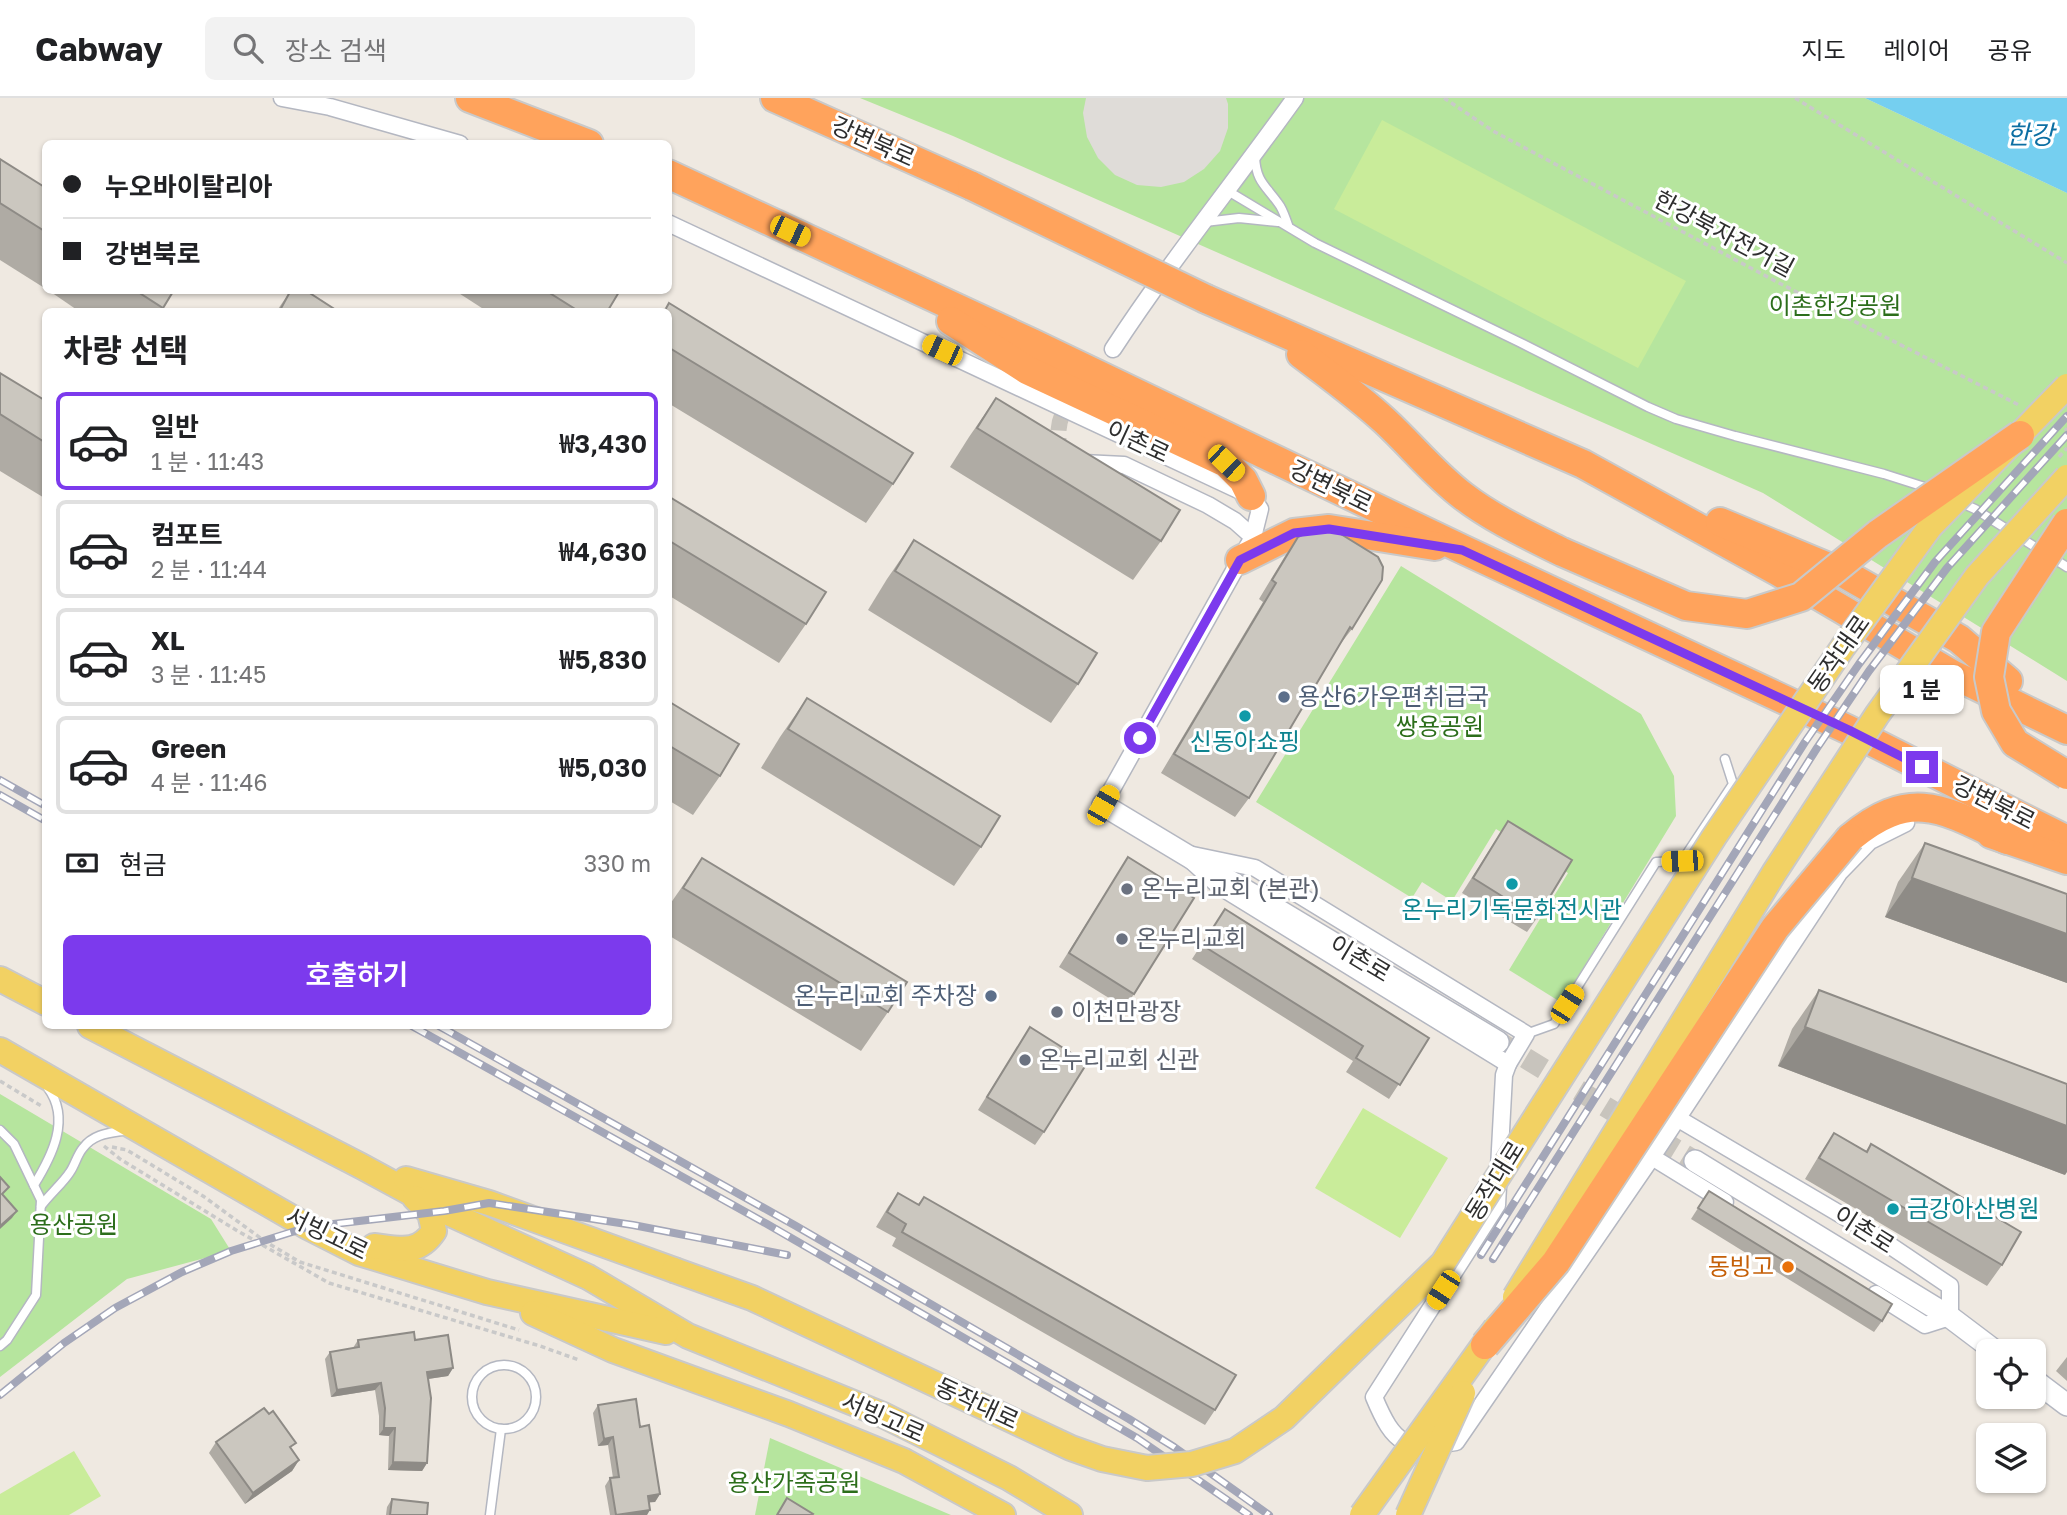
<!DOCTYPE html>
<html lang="ko">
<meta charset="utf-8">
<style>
body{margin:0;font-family:"Golos Text","Noto Sans KR",sans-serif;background:#f2f2f2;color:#202124;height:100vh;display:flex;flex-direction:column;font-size:26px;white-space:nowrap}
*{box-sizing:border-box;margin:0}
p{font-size:23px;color:#757577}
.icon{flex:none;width:38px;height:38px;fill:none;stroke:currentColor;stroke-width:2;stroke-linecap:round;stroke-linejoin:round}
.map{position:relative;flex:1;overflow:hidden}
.panel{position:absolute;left:42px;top:210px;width:630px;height:721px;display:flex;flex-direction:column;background:#fff;border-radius:10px;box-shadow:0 2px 5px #0004}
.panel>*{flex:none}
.top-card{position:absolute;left:42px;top:42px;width:630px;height:154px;border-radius:10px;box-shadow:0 2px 5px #0004;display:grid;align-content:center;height:154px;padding:0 21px;background:#fff}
.fabs{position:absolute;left:1976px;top:1241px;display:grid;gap:14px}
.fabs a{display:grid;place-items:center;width:70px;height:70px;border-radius:10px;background:#fff;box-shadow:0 2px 5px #0004;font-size:35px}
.end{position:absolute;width:32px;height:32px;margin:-16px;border:9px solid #7c3aed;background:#fff;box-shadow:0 0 0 4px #fff}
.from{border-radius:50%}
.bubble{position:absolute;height:49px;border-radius:10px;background:#fff;box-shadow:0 2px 5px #0004;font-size:23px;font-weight:600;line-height:49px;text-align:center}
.car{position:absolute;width:21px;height:42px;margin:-21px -10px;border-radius:9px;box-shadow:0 0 5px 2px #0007;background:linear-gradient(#f5c518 24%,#345 0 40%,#f5c518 0 76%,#345 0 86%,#f5c518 0)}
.top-card b{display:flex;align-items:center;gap:24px;height:66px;font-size:26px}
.top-card b+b{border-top:2px solid #e0e0e0}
.top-card i{width:18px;height:18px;background:#202124}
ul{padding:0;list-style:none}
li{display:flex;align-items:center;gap:21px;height:98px;margin:0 14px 10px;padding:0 7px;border:4px solid #e0e0e0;border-radius:10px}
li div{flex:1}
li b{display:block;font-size:26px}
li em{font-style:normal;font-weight:600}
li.current{border-color:#7c3aed}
li>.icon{width:63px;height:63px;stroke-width:1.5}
h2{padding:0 21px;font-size:32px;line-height:84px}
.pay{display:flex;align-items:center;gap:18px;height:77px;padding:0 21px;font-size:26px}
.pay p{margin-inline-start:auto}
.cta{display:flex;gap:14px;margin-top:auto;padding:14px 21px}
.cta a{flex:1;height:80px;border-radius:10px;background:#7c3aed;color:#fff;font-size:28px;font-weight:600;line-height:80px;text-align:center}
header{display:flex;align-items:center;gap:42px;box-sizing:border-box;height:98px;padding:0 35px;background:#fff;border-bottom:2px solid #e0e0e0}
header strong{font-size:33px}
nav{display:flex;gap:38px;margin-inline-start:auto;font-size:24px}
.search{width:490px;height:63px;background:#f2f2f2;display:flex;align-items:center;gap:18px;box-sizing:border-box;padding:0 24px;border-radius:10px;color:#757577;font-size:26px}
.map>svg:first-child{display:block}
.green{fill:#b6e59e}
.pitch{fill:#c9ec9a}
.plaza{fill:#dfdcd8}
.water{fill:#75cff0}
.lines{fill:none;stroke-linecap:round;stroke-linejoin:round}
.street-tunnel{stroke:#c8c4bd;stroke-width:16;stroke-dasharray:16 8;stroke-linecap:butt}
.secondary-tunnel{stroke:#c8c4bd;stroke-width:21;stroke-dasharray:21 10;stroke-linecap:butt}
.lane-casing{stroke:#b4b7c1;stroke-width:11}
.street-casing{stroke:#b4b7c1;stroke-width:19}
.secondary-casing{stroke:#b4b7c1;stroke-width:24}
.primary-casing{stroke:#c9c9c9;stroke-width:28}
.highway-casing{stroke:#c9c9c9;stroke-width:32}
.path{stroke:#c9c9c9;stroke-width:3.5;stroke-dasharray:5 3.5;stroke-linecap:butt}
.lane{stroke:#fff;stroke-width:8}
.street{stroke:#fff;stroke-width:16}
.secondary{stroke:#fff;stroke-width:21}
.primary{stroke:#f2d163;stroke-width:24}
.highway{stroke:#ffa35c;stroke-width:28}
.rail-casing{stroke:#a3a6b8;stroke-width:8}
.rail{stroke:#fff;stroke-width:5;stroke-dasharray:16;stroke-linecap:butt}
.primary-bridge-casing{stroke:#c9c9c9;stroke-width:28;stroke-linecap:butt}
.highway-bridge-casing{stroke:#c9c9c9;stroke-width:32;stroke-linecap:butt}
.primary-bridge{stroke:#f2d163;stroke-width:24}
.highway-bridge{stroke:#ffa35c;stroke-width:28}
.wall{fill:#afaba4}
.shaded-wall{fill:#8e8b86}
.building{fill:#cbc7bf;stroke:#8e8b86;stroke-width:2}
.route{stroke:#7c3aed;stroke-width:9}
.service-dot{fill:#5c6f8a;stroke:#fff;stroke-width:2.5}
.culture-dot{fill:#0f9aa8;stroke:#fff;stroke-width:2.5}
.worship-dot{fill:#6b7280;stroke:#fff;stroke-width:2.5}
.food-dot{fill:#e8710a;stroke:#fff;stroke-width:2.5}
.labels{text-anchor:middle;stroke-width:6;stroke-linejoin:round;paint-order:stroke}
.street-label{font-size:24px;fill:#2e2e2e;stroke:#fff}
.park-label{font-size:24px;fill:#2c6e1b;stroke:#fff}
.service-label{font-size:24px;fill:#4e5e75;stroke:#fff;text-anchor:start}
.culture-label{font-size:24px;fill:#0d838f;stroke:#fff}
.worship-label{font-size:24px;fill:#5b616d;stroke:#fff;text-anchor:start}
.food-label{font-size:24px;fill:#c56008;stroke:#fff;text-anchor:end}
.water-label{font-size:26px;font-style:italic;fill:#0d6fa3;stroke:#fff}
</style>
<header>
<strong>Cabway</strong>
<div class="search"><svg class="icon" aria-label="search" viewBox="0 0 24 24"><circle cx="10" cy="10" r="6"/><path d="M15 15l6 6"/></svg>장소 검색</div>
<nav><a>지도</a><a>레이어</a><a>공유</a></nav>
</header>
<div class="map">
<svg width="2067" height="1417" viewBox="0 0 2067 1417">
<rect width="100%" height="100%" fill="#efe9e1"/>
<g class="green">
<path d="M860 0H1865L2067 95V583L1763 395 953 38Z"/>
<path d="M1401 468 1641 616 1674 678 1676 718 1562 905 1509 872 1568 775 1496 731 1452 803 1422 784 1412 800 1256 704Z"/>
<path d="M0 996 211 1121 231 1153 127 1181 0 1279Z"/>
<path d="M770 1340 951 1417H755Z"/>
</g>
<g class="pitch">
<path d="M1382 22 1686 183 1638 270 1334 111Z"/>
<path d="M1363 1010 1448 1060 1400 1140 1315 1090Z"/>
<path d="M74 1353 101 1398 69 1417H0V1396Z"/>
</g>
<path class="plaza" d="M1086 0H1226L1228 6V30L1220 53 1204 71 1184 84 1161 89 1137 87 1115 77 1098 60 1087 39 1083 15Z"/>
<path class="water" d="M1865 0H2067V95Z"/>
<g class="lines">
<path class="street-tunnel" d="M1065 354 1059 348C1057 329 1059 317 1072 302"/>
<path class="secondary-tunnel" d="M1499 944 1695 1063"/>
<defs>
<g id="lane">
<path d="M1255 59C1256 83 1265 87 1278 105 1283 111 1285 119 1288 127"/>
<path d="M1228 93 1315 145 1519 244 1648 309 1676 321 1735 338 1884 376 1931 391"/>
<path d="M1205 124 1239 120 1278 124"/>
<path d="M1959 404 1975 411 2067 469"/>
<path d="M1526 936 1554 926 1656 764 1682 763 1733 686 1725 661"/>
<path d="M0 1032 14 1046 41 1102 36 1197 7 1242 0 1248"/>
<path d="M34 1087C52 1058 71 1021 48 990"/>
<path d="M41 1108C49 1097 63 1085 70 1074 75 1067 77 1057 83 1050 94 1035 111 1035 128 1032"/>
<circle cx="504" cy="1299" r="32"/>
<path d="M490 1417 501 1331"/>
</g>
<g id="street">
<path d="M282 0 330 9 460 46"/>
<path d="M668 125 1251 398 1260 411 1253 439 1103 707"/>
<path d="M1113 251C1169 165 1235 84 1295 0"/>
<path d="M1083 365 1124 367 1208 407 1235 423 1253 439"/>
<path d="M1183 755 1255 770 1526 936 1508 966 1219 788Z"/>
<path d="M1508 966 1504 977 1497 1107 1374 1299C1394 1347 1405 1353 1456 1344L1652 1059 1839 775 1870 743 1906 725"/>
<path d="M1677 1020 1867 1132 1950 1188V1219L1925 1227 1876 1196"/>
<path d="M1652 1059 1725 1104"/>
</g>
<g id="secondary">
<path d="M1103 707 1498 944"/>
<path d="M1695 1063 1950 1219 1995 1253"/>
<path d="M2034 1282 2067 1307"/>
</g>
<g id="primary">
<path d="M0 881 46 905"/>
<path d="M90 928 361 1068 444 1113 588 1179 688 1238 883 1317 1009 1380 1070 1417"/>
<path d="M0 952 308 1129 359 1155 487 1194 666 1234"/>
<path d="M406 1081 489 1105 674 1172"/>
<path d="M374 1148C400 1151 418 1157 434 1133L430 1115 415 1100"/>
<path d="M533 1215 613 1252 789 1316 904 1363 1003 1417"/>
</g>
<g id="highway">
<path d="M470 0 589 46"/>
<path d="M775 0 972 88"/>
<path d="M668 76 1032 245 1462 451 1849 632 2067 742"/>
<path d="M1206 201 1583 366 1777 473 1952 576 2067 632"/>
<path d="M951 223 1027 272 1226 365 1243 382 1251 398"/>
<path d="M1301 256C1330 278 1359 299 1385 323 1412 348 1434 376 1463 398 1493 421 1528 437 1562 454"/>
<path d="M1720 424 1845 476 1959 541 2008 583"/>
<path d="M1240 462 1294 435 1329 431 1435 448"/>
<path d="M1991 736 2067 762"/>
<path d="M1850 740C1911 689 1944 711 2007 742"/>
</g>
</defs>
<use href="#lane" class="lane-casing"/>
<use href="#street" class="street-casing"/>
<use href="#secondary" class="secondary-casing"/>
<use href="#primary" class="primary-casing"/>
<use href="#highway" class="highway-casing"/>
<g class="path">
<path d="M1444 0 1493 33 1779 185 2019 307"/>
<path d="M1795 0 2067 165"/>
<path d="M2057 327 2067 332"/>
<path d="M2059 359 2067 350"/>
<path d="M0 983 43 1009"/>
<path d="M104 1048 120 1061 236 1132 329 1185 540 1248 579 1262"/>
<path d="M112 1049 127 1052 203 1098 266 1144 300 1164 519 1232"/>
</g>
<use href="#lane" class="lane"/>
<use href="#street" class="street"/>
<use href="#secondary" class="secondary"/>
<use href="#primary" class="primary"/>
<use href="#highway" class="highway"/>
<defs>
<g id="rail">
<path d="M0 682 46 708"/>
<path d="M0 697 46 723"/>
<path d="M412 928 767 1126 1137 1340 1249 1417"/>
<path d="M439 928 796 1128 1129 1321 1174 1349 1269 1417"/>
<path d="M1481 1157 1805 644 1859 566 1935 464 2067 318"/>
<path d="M1493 1161 1817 650 1869 573 1947 470 2067 337"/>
<path d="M0 1297 64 1245 115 1210 182 1174 231 1153 308 1129 444 1113 489 1105 633 1127 787 1157"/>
</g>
</defs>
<use href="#rail" class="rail-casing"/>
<use href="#rail" class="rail"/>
<defs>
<g id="primary-bridge">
<path d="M674 1172 752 1200 1071 1350 1102 1361 1147 1370 1192 1366 1235 1353 1284 1320 1443 1165 1714 739 1843 549 1930 429 2067 288"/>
<path d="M1515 1199 1774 775 1877 617 1977 478 2067 379"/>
<path d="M1362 1417 1496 1230"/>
<path d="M1408 1417 1463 1295"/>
</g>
<g id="highway-bridge">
<path d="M972 88 1206 201"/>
<path d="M2067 425 1996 534 1989 579 1996 613 2015 645 2067 677"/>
<path d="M1562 454 1686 508 1747 516 1801 499 1878 436 2020 337"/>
<path d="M1485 1247 1556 1164 1775 830 1850 740"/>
</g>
</defs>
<use href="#primary-bridge" class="primary-bridge-casing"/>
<use href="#highway-bridge" class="highway-bridge-casing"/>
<use href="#primary-bridge" class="primary-bridge"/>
<use href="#highway-bridge" class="highway-bridge"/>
</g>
<g class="wall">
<path d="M0 61 46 90V191L0 162Z"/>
<path d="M48 192H174L160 214H80Z"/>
<path d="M291 192 339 214H276Z"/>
<path d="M454 192H617L607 214H488Z"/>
<path d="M669 205 893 386 866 425 668 305V214H663Z"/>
<path d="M0 275 46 303V401L0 373Z"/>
<path d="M996 300 1161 443 1133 482 950 369 969 339Z"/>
<path d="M668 398 806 526 779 565 668 497Z"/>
<path d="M1298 439 1352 531 1338 549 1249 700 1235 719 1161 675 1263 504 1259 501 1285 458Z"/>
<path d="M914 442 1078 586 1051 625 868 512 887 481Z"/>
<path d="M807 600 981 749 954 788 761 670 780 639Z"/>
<path d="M668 603 720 678 693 717 668 702Z"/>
<path d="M1508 723 1537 820 1527 834 1462 795Z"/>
<path d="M1925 745 2067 796V885L1885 819 1898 784Z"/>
<path d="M1128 759 1134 896 1125 910 1059 869Z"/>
<path d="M702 760 888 914 861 953 668 837V809Z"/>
<path d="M1225 811 1429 940 1389 1001 1346 974 1353 963 1192 861Z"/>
<path d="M1819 892 2065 1077 1778 968 1792 931Z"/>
<path d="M1030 929 1044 1034 1035 1047 978 1012Z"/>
<path d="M1834 1035 1866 1053 1871 1046 2002 1167 1987 1188 1805 1081 1820 1056Z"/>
<path d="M1709 1093 1882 1223 1874 1234 1691 1121Z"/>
<path d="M898 1095 918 1106 924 1099 1215 1312 1205 1327 892 1148 896 1140 876 1129 888 1109Z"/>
<path d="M358 1242H415L453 1270 448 1278 428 1281 427 1365 422 1373 388 1372 389 1338 379 1337V1318L375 1292 331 1299 325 1261 330 1254 353 1250Z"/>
<path d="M2067 1259V1283L2056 1273Z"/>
<path d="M598 1307 640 1329 660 1396 655 1404H649L647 1417H610L605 1388 610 1380H613L608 1347 598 1348 593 1315Z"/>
<path d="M216 1344 292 1351 299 1362 292 1373 245 1406 209 1355Z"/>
<path d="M392 1401 427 1417H386L387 1409Z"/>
</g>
<g class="shaded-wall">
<path d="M1912 780 2067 836V885L1885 819Z"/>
<path d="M1805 929 2067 1028V1074L2065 1077 1778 968Z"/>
<path d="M17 1113 12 1120 0 1131V1128Z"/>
<path d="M453 1270 448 1278 421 1282 427 1274Z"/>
<path d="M381 1285 375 1292 331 1299 337 1292Z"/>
<path d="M384 1330H395L389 1338 379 1337Z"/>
<path d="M613 1339 608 1347 598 1348 604 1341Z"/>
<path d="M299 1362 292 1373 245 1406 253 1395Z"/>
<path d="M393 1364 427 1365 422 1373 388 1372Z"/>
<path d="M660 1396 655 1404 643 1405 648 1398Z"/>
<path d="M650 1412 647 1417H621Z"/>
</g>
<g class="building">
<path d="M0 61 46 90V134L0 105Z"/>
<path d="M135 192H174L163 210Z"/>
<path d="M291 192H305L339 214H279Z"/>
<path d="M545 192H617L619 194 607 214H580Z"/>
<path d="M669 205 913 355 893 386 668 249V214H664Z"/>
<path d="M0 275 46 303V345L0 316Z"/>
<path d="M996 300 1180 412 1161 443 977 330Z"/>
<path d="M668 398 826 494 806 526 668 442Z"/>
<path d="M1331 430 1378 459 1383 469 1382 482 1352 531 1350 529 1249 700 1174 656 1276 485 1272 482 1298 439 1312 432Z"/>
<path d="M914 442 1097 555 1078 586 895 473Z"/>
<path d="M807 600 1000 718 981 749 788 631Z"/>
<path d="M668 603 739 646 720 678 668 647Z"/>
<path d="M1508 723 1572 762 1537 820 1473 780Z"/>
<path d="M1925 745 2067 796V836L1912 780Z"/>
<path d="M1128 759 1194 800 1134 896 1069 855Z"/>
<path d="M702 760 907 884 888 914 683 790Z"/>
<path d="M1225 811 1429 940 1400 987 1356 960 1363 948 1202 847Z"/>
<path d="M1819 892 2067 986V1028L1805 929Z"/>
<path d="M1030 929 1087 965 1044 1034 987 999Z"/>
<path d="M1834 1035 1867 1054 1871 1046 2021 1134 2002 1167 1819 1060Z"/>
<path d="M0 1079 9 1089 2 1096 17 1113 0 1128Z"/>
<path d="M1709 1093 1892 1206 1882 1223 1698 1110Z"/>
<path d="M898 1095 919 1107 924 1099 1236 1277 1215 1312 902 1134 906 1126 887 1114Z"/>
<path d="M414 1234 415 1242 448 1237 453 1270 427 1274 431 1300 427 1365 393 1364 395 1330H384L385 1310 381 1285 337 1292 330 1254 359 1249 358 1242Z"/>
<path d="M636 1301 640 1329 649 1327 660 1396 648 1398 650 1412 616 1417 610 1380 619 1379 613 1339 604 1341 598 1307Z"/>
<path d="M264 1310 269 1316 273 1313 296 1345 290 1349 299 1362 253 1395 216 1344Z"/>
<path d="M787 1400 813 1416 812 1417H777Z"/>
<path d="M392 1401 428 1405 427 1417H390Z"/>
</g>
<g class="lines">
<path class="route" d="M1140 640 1240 462 1294 435 1329 431 1462 452 1849 632 1922 669"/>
</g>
<g class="service-dot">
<circle cx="1284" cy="599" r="7"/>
<circle cx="991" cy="898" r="7"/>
</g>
<g class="culture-dot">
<circle cx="1245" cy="618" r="7"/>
<circle cx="1512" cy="786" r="7"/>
<circle cx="1893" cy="1111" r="7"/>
</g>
<g class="worship-dot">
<circle cx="1127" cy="791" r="7"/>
<circle cx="1122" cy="841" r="7"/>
<circle cx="1057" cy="914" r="7"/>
<circle cx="1025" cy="962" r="7"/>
</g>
<circle class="food-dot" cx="1788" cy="1169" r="7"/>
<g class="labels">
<g class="street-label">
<text transform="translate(873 44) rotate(24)" y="8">강변북로</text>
<text transform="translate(1724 136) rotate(28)" y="8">한강북자전거길</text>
<text transform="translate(1138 344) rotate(25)" y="8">이촌로</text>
<text transform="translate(1331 389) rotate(26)" y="8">강변북로</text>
<text transform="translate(1839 556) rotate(-55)" y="8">동작대로</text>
<text transform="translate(1994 705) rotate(27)" y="8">강변북로</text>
<text transform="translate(1360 861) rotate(31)" y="8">이촌로</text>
<text transform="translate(1495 1083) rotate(-58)" y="8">동작대로</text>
<text transform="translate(1864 1132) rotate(32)" y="8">이촌로</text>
<text transform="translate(327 1136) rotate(26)" y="8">서빙고로</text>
<text transform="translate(977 1306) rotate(25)" y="8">동작대로</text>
<text transform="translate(883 1320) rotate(24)" y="8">서빙고로</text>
</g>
<g class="park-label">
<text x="1835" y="216">이촌한강공원</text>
<text x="1440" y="637">쌍용공원</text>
<text x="74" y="1135">용산공원</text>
<text x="794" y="1393">용산가족공원</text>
</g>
<g class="service-label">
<text x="1298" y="607">용산6가우편취급국</text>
<text x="977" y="906" text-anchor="end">온누리교회 주차장</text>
</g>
<g class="culture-label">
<text x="1245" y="652">신동아쇼핑</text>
<text x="1512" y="820">온누리기독문화전시관</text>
<text x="1907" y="1119" text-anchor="start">금강아산병원</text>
</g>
<g class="worship-label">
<text x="1141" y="799">온누리교회 (본관)</text>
<text x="1136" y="849">온누리교회</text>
<text x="1071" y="922">이천만광장</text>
<text x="1039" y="970">온누리교회 신관</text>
</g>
<g class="food-label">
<text x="1774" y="1177">동빙고</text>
</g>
<g class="water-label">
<text x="2030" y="46">한강</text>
</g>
</g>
</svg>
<div class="fabs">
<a><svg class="icon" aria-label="locate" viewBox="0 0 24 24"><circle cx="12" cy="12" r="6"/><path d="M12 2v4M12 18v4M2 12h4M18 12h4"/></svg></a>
<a><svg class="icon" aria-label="layers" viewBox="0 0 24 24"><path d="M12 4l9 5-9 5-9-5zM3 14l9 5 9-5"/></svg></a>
</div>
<i class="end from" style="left:1140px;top:640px"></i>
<i class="end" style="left:1922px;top:669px"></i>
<div class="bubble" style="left:1880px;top:567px;width:84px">1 분</div>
<i class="car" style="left:790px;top:133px;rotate:115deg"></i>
<i class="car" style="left:942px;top:252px;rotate:295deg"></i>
<i class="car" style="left:1226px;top:365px;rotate:134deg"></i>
<i class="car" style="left:1103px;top:707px;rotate:30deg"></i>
<i class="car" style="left:1682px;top:763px;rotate:268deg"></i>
<i class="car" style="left:1567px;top:906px;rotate:33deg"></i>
<i class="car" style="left:1443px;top:1192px;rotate:213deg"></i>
<div class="top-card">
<b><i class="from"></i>누오바이탈리아</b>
<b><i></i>강변북로</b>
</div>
<section class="panel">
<h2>차량 선택</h2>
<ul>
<li class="current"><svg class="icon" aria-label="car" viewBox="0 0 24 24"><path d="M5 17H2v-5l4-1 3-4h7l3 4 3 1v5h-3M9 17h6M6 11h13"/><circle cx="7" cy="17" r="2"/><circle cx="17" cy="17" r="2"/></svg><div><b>일반</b><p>1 분 · 11:43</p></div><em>₩3,430</em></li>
<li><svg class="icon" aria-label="car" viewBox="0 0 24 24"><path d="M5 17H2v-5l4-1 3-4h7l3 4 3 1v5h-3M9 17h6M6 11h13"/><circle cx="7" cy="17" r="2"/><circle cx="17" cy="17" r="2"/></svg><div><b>컴포트</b><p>2 분 · 11:44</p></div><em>₩4,630</em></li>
<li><svg class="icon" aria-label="car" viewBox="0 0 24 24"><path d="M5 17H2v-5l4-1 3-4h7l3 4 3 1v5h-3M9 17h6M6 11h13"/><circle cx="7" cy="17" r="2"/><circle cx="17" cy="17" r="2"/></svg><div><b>XL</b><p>3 분 · 11:45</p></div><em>₩5,830</em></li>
<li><svg class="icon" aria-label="car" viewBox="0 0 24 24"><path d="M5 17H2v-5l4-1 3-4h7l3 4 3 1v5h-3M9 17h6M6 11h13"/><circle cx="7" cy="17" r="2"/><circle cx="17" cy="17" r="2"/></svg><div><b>Green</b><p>4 분 · 11:46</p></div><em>₩5,030</em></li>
</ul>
<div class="pay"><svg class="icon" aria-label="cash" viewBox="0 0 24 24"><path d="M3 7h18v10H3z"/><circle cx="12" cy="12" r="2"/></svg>현금<p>330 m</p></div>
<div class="cta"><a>호출하기</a></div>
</section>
</div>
